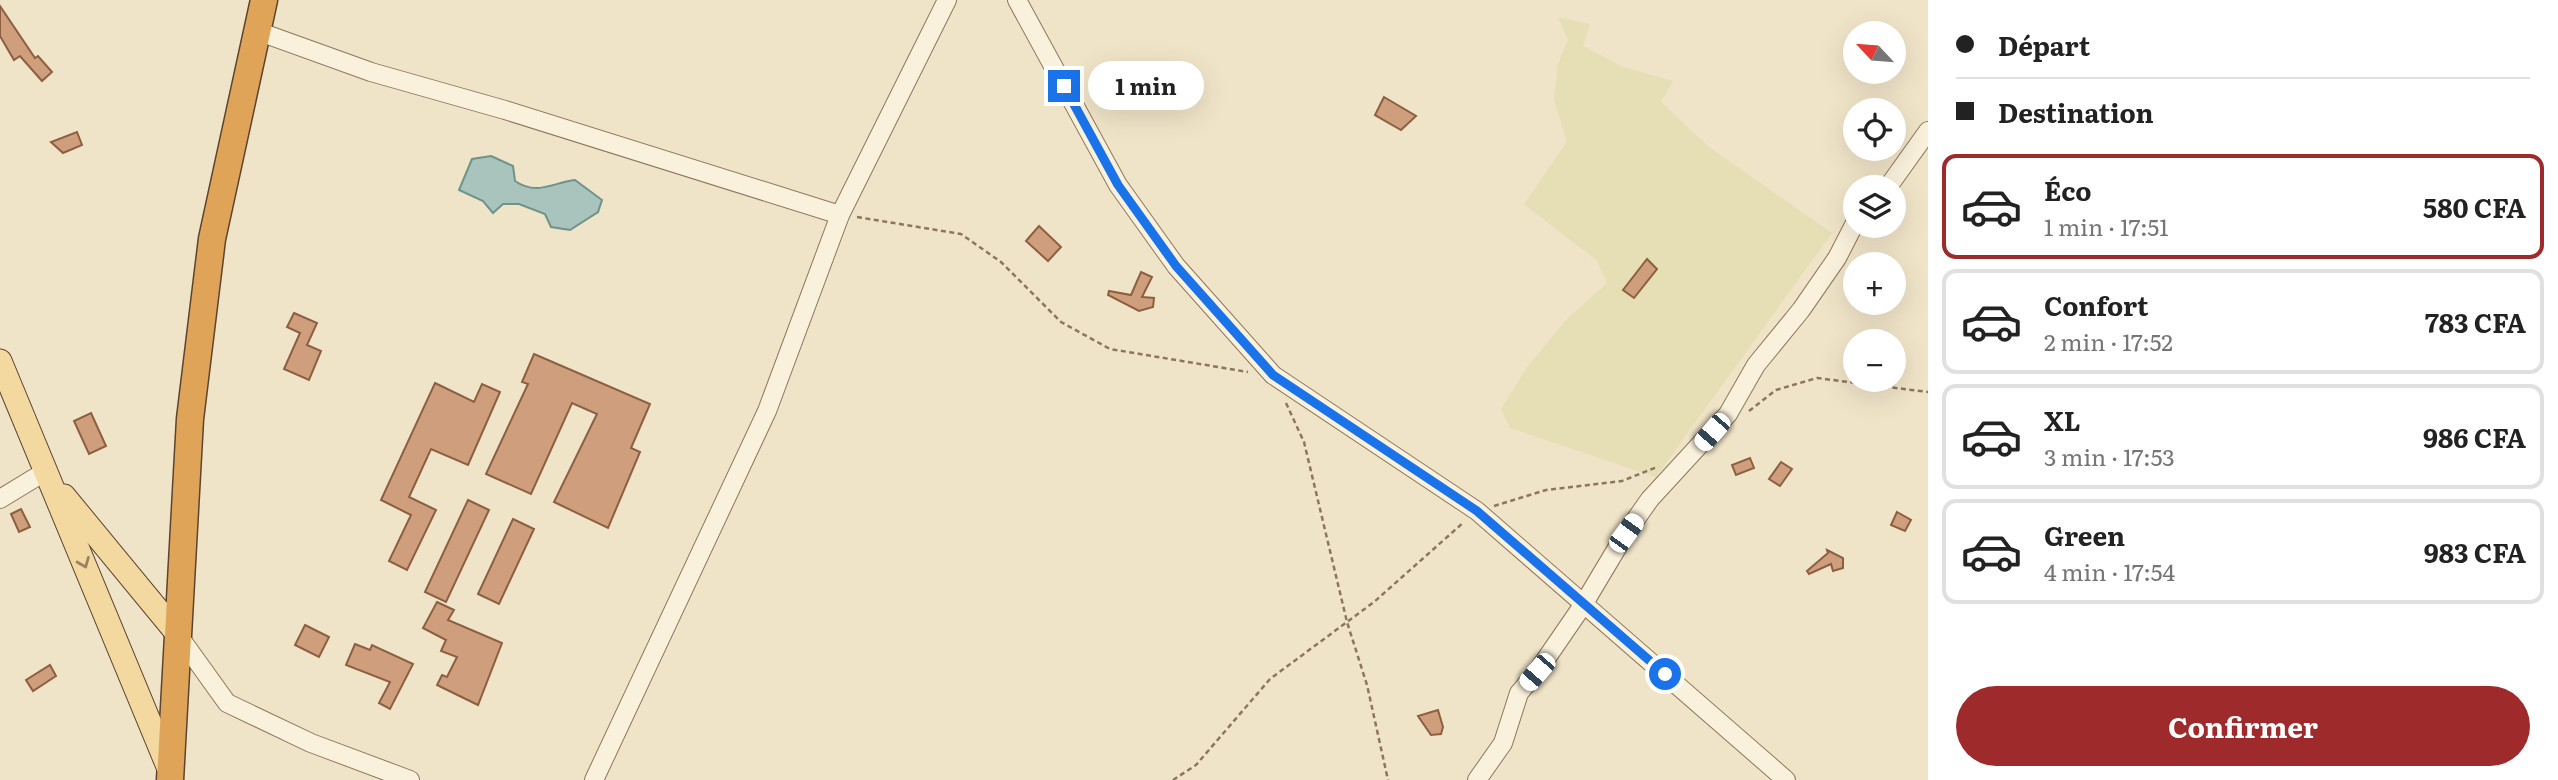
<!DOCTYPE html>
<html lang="fr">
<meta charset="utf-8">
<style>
body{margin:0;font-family:Literata,serif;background:#f2f2f2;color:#222;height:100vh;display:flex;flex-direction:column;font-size:26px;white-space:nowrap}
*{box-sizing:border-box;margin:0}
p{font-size:23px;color:#767676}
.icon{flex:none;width:38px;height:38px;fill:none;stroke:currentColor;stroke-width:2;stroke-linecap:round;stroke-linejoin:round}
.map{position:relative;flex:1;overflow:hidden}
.panel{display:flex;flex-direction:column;background:#fff;width:630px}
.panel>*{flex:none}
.hud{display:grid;align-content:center;height:154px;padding:0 28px;background:#fff}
.needle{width:46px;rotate:296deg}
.tools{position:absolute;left:1843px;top:21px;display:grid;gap:14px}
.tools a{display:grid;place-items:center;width:63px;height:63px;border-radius:50%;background:#fff;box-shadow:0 7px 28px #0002;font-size:35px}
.end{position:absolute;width:32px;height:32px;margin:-16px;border:9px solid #1a73e8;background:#fff;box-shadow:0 0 0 4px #fff}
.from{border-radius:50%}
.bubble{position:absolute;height:49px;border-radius:24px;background:#fff;box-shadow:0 7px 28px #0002;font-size:23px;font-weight:700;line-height:49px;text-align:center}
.car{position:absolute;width:21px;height:42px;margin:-21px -10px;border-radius:9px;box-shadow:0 0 5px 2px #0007;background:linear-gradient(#fff 24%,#345 0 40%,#fff 0 76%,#345 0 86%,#fff 0)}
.hud b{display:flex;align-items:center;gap:24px;height:66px;font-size:26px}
.hud b+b{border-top:2px solid #e0e0e0}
.hud i{width:18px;height:18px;background:#222}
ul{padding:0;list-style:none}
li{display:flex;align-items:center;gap:21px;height:105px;margin:0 14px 10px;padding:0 14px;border:4px solid #e0e0e0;border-radius:14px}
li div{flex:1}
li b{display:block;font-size:26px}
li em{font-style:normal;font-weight:700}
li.active{border-color:#9e2a2b}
li>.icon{width:63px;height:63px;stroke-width:1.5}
.action{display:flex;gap:14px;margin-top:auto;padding:14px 28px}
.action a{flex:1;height:80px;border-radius:42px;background:#9e2a2b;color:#fff;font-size:28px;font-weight:700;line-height:80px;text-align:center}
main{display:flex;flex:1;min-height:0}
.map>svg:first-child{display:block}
.farmland{fill:#e6deb5}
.water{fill:#a9c4bc;stroke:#6f938a;stroke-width:2}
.building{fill:#cf9f7d;stroke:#8d5f41;stroke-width:2}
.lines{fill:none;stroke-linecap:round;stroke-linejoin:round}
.minor-casing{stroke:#8d765c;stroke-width:20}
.major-casing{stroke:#5b4430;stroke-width:25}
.highway-casing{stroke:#5b4430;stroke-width:29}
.path{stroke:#8d765c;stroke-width:2.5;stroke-dasharray:5 3.5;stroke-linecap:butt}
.minor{stroke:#faf1dc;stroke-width:18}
.major{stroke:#f3d9a0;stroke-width:23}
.highway{stroke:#e0a458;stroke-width:26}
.oneway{stroke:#988460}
.route{stroke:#1a73e8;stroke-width:9}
</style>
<main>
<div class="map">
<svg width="1928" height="780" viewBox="0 0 1928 780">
<rect width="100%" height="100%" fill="#f0e4c8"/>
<path class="farmland" d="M1558 17 1590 24 1583 46 1623 67 1673 81 1661 102 1709 147 1832 233 1656 477 1510 428 1501 409 1527 367 1568 318 1607 283 1597 261 1524 204 1567 142 1554 100 1558 64 1568 40Z"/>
<path class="water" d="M491 156 513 166 515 181C537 196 551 183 575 180L602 200 598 212 570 230 551 227 545 214 519 204H503L493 213 483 201 459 190 472 159Z"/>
<g class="building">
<path d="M0 6 35 58 38 56 52 72 42 81 20 56 14 60 0 36Z"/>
<path d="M1384 97 1416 116 1401 130 1375 115Z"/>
<path d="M77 132 82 145 63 153 51 142Z"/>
<path d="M1039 226 1061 247 1048 261 1026 241Z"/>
<path d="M1647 259 1657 269 1634 298 1623 290Z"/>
<path d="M1141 272 1152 277 1142 297 1154 298 1153 307 1139 311 1108 295 1109 291 1131 295Z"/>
<path d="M294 313 317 323 307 345 321 351 309 380 284 369 300 333 287 327Z"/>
<path d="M534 354 650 404 631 448 640 452 608 528 554 502 597 414 572 403 531 494 486 474 528 384 522 382Z"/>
<path d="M435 383 474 402 482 384 500 392 468 465 431 449 409 497 436 510 407 570 389 561 411 515 381 500Z"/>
<path d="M91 413 106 446 89 454 74 421Z"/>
<path d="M1750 458 1754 468 1736 475 1732 465Z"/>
<path d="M1781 462 1792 469 1780 486 1769 479Z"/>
<path d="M468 500 489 510 446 602 425 592Z"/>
<path d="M21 509 30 527 19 532 11 514Z"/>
<path d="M1897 512 1911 520 1905 531 1891 525Z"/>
<path d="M513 519 534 529 499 604 478 594Z"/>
<path d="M1827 550 1843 558V568L1833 571 1831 564 1809 574 1807 571 1828 553Z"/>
<path d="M437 602 454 610 448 620 502 643 478 705 437 685 442 675 447 677 457 657 441 651 446 640 423 628Z"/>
<path d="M305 625 329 637 319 657 295 645Z"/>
<path d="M355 644 370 650 372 645 413 664 390 709 379 703 390 682 346 665Z"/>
<path d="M50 665 56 676 33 691 26 680Z"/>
<path d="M1438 710 1443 727 1441 734 1431 735 1418 716Z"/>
</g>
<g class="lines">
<defs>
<g id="minor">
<path d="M1017 0 1118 185 1176 266 1273 375 1477 511 1786 780"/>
<path d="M257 31 371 72 505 110 840 215"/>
<path d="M1888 187 1928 131"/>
<path d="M0 499 46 471"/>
<path d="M176 632 227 703 311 743 410 780"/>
<path d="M594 780 767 411 840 215 947 0"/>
<path d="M1477 780 1503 743 1519 693 1537 672 1583 605 1626 533 1650 499 1728 414 1756 365 1801 310 1837 258 1855 223"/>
</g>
<g id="major">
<path d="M0 361 169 769"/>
<path d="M64 496 176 632"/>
</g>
<path id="highway" d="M170 780 190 419 212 239 264 0"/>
</defs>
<use href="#minor" class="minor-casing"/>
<use href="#major" class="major-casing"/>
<use href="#highway" class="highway-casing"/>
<g class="path">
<path d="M857 217 961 234 1001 262 1061 322 1110 349 1248 372"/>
<path d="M1286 403 1304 442 1347 622 1367 685 1388 780"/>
<path d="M1749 411 1776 390 1817 378 1928 392"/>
<path d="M1494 506 1546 490 1622 481 1657 467"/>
<path d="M1173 780 1196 765 1270 679 1374 602 1464 522"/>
</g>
<use href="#minor" class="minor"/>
<use href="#major" class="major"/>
<use href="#highway" class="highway"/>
</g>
<defs><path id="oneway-chevron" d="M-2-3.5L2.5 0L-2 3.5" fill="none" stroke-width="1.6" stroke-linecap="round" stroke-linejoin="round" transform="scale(1.75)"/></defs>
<use class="oneway" href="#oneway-chevron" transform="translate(84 563) rotate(68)"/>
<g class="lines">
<path class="route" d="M1064 86 1118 185 1176 266 1273 375 1477 511 1665 674"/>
</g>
</svg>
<div class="tools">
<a><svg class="needle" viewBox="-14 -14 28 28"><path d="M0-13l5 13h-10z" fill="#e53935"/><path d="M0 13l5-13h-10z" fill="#767676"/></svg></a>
<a><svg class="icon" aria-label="locate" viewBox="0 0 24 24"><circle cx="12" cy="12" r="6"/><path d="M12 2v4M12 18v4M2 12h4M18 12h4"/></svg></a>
<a><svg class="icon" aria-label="layers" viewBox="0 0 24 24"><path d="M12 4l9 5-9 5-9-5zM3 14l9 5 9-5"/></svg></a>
<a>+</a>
<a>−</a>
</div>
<i class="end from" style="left:1665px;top:674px"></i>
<i class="end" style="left:1064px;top:86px"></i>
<div class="bubble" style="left:1088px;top:61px;width:116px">1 min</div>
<i class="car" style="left:1712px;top:432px;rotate:221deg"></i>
<i class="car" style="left:1626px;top:533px;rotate:36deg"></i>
<i class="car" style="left:1537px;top:672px;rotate:221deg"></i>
</div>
<section class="panel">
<div class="hud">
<b><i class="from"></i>Départ</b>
<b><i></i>Destination</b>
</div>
<ul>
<li class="active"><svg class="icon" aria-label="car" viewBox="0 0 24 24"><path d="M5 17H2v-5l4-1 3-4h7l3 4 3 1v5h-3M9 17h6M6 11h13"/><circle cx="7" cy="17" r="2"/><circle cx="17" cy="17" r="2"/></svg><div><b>Éco</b><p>1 min · 17:51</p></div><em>580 CFA</em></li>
<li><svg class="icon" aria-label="car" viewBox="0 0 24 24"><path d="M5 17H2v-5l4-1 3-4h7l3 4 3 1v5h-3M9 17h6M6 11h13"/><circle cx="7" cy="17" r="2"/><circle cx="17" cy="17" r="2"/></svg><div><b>Confort</b><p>2 min · 17:52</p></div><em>783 CFA</em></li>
<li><svg class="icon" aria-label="car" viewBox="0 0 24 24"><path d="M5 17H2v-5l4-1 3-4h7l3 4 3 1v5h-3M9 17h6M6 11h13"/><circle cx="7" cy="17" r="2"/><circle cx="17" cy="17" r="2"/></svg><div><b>XL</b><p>3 min · 17:53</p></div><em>986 CFA</em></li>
<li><svg class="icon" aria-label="car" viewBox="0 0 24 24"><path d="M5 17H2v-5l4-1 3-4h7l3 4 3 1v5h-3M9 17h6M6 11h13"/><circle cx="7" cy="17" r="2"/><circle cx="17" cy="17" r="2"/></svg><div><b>Green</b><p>4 min · 17:54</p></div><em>983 CFA</em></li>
</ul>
<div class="action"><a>Confirmer</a></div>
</section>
</main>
